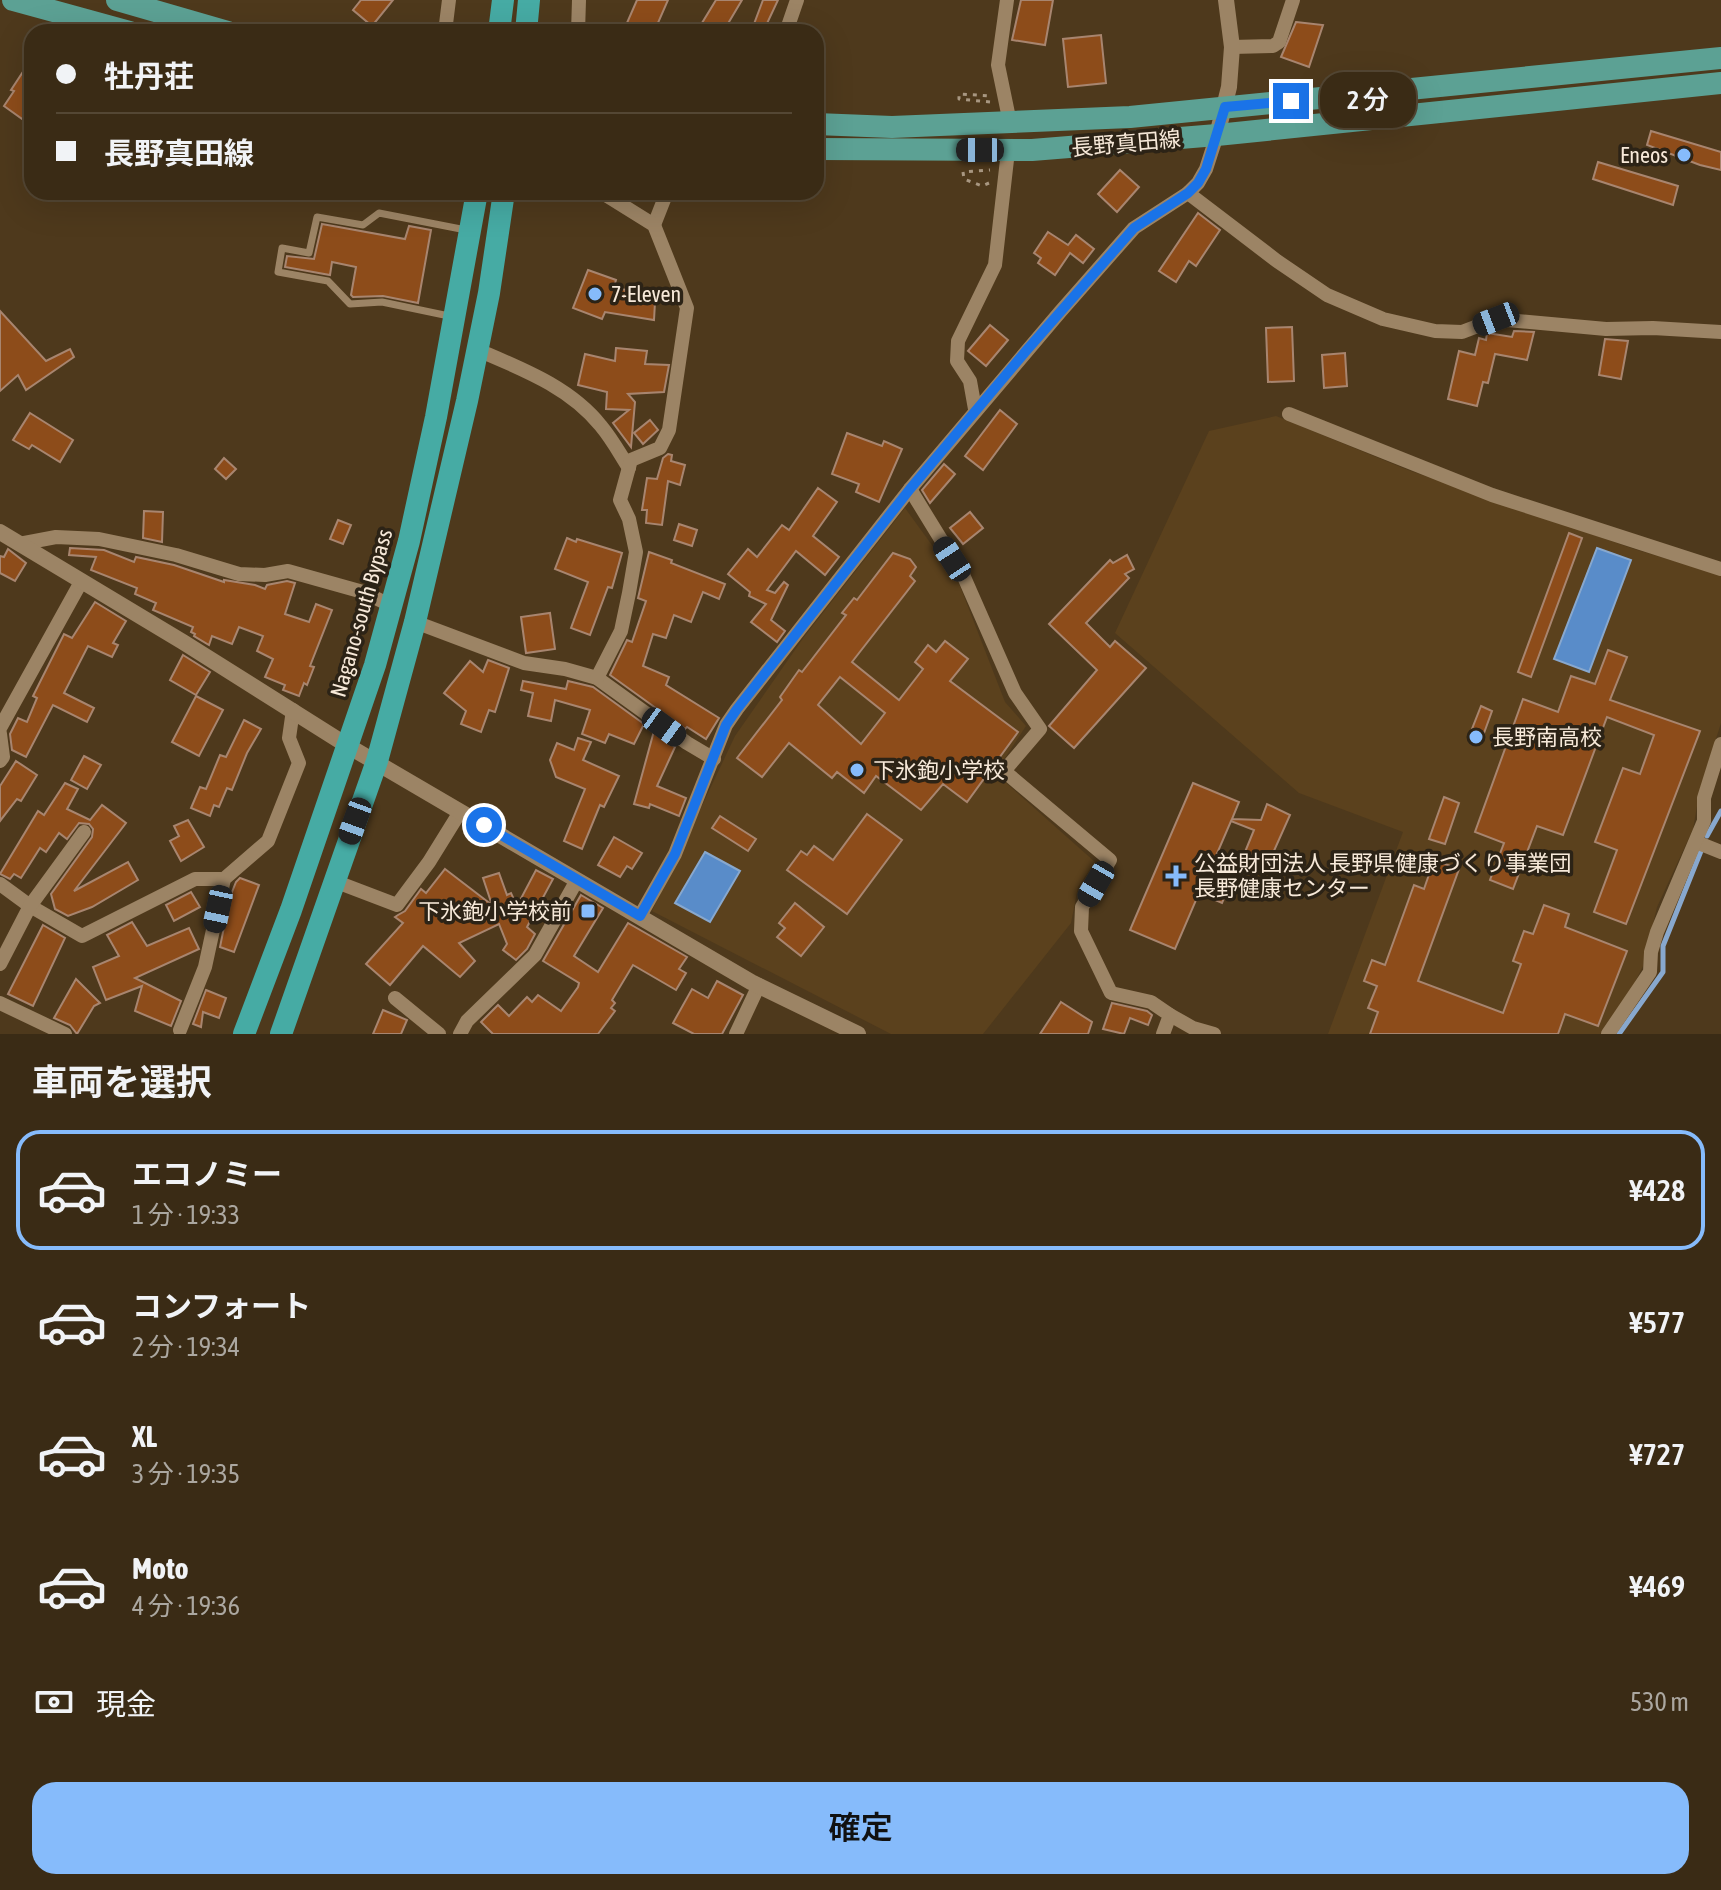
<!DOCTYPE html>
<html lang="ja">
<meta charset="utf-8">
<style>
body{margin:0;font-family:"Asap Condensed","Noto Sans JP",sans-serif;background:#41331e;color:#f1f3f6;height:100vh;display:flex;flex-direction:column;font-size:30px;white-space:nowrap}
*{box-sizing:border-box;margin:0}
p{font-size:26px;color:#aba7a0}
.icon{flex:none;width:44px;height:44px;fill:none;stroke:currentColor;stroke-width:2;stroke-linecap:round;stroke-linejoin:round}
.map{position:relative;height:1034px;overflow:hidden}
.details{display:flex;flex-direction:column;background:#3a2b15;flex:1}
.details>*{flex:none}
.hud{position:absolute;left:24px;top:24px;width:800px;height:176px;border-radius:24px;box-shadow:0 8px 32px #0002,0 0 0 2px #544734;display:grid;align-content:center;height:176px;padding:0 32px;background:#3a2b15}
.end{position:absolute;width:36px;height:36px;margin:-18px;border:10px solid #1a73e8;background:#fff;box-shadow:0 0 0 4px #fff}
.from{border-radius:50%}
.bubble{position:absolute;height:56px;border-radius:24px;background:#3a2b15;box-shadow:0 8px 32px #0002,0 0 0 2px #544734;font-size:26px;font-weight:600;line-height:56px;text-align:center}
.car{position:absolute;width:24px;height:48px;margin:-24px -12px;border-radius:10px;box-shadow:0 0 6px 2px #0007;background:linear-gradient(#222 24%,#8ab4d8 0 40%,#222 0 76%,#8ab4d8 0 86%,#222 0)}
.hud b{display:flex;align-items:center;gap:28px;height:76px;font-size:30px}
.hud b+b{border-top:2px solid #544734}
.hud i{width:20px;height:20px;background:#f1f3f6}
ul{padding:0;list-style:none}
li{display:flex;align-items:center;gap:24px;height:120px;margin:0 16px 12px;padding:0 16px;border:4px solid transparent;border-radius:24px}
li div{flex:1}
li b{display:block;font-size:30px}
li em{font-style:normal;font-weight:600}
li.active{border-color:#86bbfb}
li>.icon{width:72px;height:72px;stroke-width:1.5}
h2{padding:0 32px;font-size:36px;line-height:96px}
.pay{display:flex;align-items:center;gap:20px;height:88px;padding:0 32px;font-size:30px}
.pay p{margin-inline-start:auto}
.primary-button{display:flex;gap:16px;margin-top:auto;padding:16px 32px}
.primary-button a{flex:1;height:92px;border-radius:24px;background:#86bbfb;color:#111;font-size:32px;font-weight:600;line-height:92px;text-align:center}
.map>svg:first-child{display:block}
.built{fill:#5b411d}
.water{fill:#598cc9;stroke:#88a8ce;stroke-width:2}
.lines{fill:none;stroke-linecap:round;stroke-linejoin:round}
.stream{stroke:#88a8ce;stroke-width:5}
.building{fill:#8d4c1a;stroke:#a8856f;stroke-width:2;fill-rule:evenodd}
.path{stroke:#a89781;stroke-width:3;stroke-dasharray:4 6;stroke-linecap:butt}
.service{stroke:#9c8465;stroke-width:7}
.minor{stroke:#9c8465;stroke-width:14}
.tertiary{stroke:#9c8465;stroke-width:16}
.primary{stroke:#5ca194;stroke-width:22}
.trunk{stroke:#46aba4;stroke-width:22}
.route{stroke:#1a73e8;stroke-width:10}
.poi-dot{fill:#86bbfb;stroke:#2c2316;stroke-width:3}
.labels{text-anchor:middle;stroke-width:7;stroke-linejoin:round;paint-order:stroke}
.street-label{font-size:22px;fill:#f7e9d9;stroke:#2c2316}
.poi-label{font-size:22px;fill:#f7e9d9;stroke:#2c2316;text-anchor:start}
</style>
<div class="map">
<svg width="1721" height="1034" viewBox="0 0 1721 1034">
<rect width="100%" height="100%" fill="#4e391c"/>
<g class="built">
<path d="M1276 416 1408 470 1634 549 1721 575V723L1700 789 1693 829 1657 907 1643 966 1625 1002 1602 1034H1328L1403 832 1299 793 1115 633 1209 431Z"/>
<path d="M905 508 958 581 1005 702 1026 726 995 773 1095 862 1078 887 1071 923 983 1034H891L652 911 735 736 804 637Z"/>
</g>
<g class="water">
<path d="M1597 548 1631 560 1589 672 1554 659Z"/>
<path d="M705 852 740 871 710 922 675 903Z"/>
</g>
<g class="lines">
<g class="stream">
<path d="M1707 836 1721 811"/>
<path d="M1619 1034 1663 972V946L1701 851"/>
</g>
</g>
<g class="building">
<path d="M361 0H393L372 26 353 10Z"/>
<path d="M637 0H668L654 32H623Z"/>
<path d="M716 0H742L723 32H704L707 26 702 23Z"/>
<path d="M763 0H778L763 32H751Z"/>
<path d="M1021 0H1053L1045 45 1012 40Z"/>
<path d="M1296 22 1323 25 1309 67 1281 57Z"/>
<path d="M1101 35 1106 83 1068 87 1063 39Z"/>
<path d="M32 58V110L25 121 4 106 14 91 11 90Z"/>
<path d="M1651 131 1721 152V170L1700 165 1647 145Z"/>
<path d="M1598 162 1678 186 1673 205 1593 179Z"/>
<path d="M1120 170 1139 187 1117 212 1098 194Z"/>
<path d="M1198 213 1220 230 1196 266 1189 261 1176 282 1159 271Z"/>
<path d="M322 224 405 239 409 226 431 230 418 303 383 296 353 297 351 295 356 267 332 262 330 275 285 267 287 256 314 259Z"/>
<path d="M1048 232 1068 245 1076 235 1094 249 1083 263 1070 253 1055 275 1038 263 1041 258 1034 253Z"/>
<path d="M588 270 616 280 614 287 626 290 623 299 655 302 654 320 605 312 602 319 573 308Z"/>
<path d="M0 311 46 361 70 349 74 357 26 390 18 375 0 391Z"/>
<path d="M990 325 1008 340 986 366 968 351Z"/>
<path d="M1292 327 1294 381 1268 382 1266 328Z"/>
<path d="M1514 331 1534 332 1527 360 1495 354 1488 383 1483 382 1477 406 1448 399 1459 351 1475 355 1479 338 1486 340 1487 333 1512 337Z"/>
<path d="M1605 339 1628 341 1621 379 1599 375Z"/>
<path d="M616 348 647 351 645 364 669 365 664 392 628 394 635 402 631 447 613 423 629 410 606 409 607 392 578 385 585 354 615 361Z"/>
<path d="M1345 353 1347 386 1324 388 1322 355Z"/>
<path d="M1000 410 1017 424 983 470 965 456Z"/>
<path d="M30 413 73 440 60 462 32 445 29 449 13 440Z"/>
<path d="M650 420 658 430 643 444 634 433Z"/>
<path d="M847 433 882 446 884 441 902 449 879 502 856 492 859 484 832 474Z"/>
<path d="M668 454 672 455 671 461 685 465 680 485 668 481 662 525 646 523 647 510H642L647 478 657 479 663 458Z"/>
<path d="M224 458 236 469 226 479 215 469Z"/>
<path d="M944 464 955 474 930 503 922 490Z"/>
<path d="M818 488 837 502 813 536 839 557 825 575 796 551 767 590 775 593 784 582 788 585 771 620 785 631 777 642 751 622 766 604 749 596 750 592 728 574 748 549 757 557 782 525 789 530Z"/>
<path d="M144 511 163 512 162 542 143 538Z"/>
<path d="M970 512 983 528 963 544 950 528Z"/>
<path d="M338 520 351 525 343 544 330 539Z"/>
<path d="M679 524 697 530 692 546 674 540Z"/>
<path d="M1569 533 1582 538 1531 677 1518 672Z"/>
<path d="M567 538 576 542 577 539 622 553 612 588 608 587 590 635 571 628 588 582 555 569Z"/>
<path d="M70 548 104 550 134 562 136 557 174 565 224 582V580L255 585 265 589 267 585 287 581 295 583 285 614 309 622 316 604 332 610 310 666 314 667 307 685 304 683 299 696 283 690 285 685 265 677 273 659 257 651 263 636 239 627 232 644 212 636 209 645 194 636 195 634 191 632 193 627 153 610 156 603 135 594 137 588 91 570 96 557 69 555Z"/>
<path d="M8 549 26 563 15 581 0 573V556L4 557Z"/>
<path d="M649 552 672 560 671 563 725 584 719 599 703 592 691 622 674 615 666 638 653 634 643 666 669 677 666 685 719 718 706 739 687 727 685 729 610 675 627 640 632 642 646 601 638 598Z"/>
<path d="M893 553 910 559 916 567 910 576 915 581 852 662 899 700 923 669 915 662 928 645 936 652 945 641 968 659 950 681 1018 732 967 802 943 784 921 810 876 776 864 793 837 772 832 778 789 743 762 777 737 758 782 700 780 697 799 670 802 672 846 615 842 613 854 598 857 600ZM840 677 885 713 861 744 818 705Z"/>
<path d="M1127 555 1134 569 1125 574 1129 578 1086 623 1110 647 1115 641 1146 668 1074 748 1049 726 1097 670 1049 624 1110 560 1113 563Z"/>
<path d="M95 602 126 621 113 643 118 645 112 657 88 646 64 693 94 708 87 722 53 705 26 757 12 750 10 734 18 718 27 722 37 698 33 696 64 634 72 638Z"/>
<path d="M550 613 555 649 526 653 521 617Z"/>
<path d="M1608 650 1627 657 1610 700 1700 731 1626 924 1594 912 1617 850 1595 842 1623 768 1640 774 1654 735 1607 717 1563 835 1537 826 1513 889 1490 880 1504 843 1475 832 1523 699 1558 712 1571 676 1595 684Z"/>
<path d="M183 655 210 672 196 695 170 680Z"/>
<path d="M488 660 509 668 495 712 489 710 481 732 461 724 466 711 444 693 470 661 483 672Z"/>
<path d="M523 681 566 689 568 681 593 687 644 724 634 744 609 734 605 743 582 734 590 710 555 700 551 721 528 716 533 693 521 690Z"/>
<path d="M196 696 223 710 199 756 172 742Z"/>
<path d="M1481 706 1492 711 1484 733 1472 729Z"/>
<path d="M244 720 261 729 247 753 232 790 227 788 219 807 214 805 210 816 191 808 200 787 206 789 220 755 226 757Z"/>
<path d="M654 731 675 747 657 786 686 798 679 816 650 804 649 808 634 804Z"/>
<path d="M578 738 591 742 583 760 619 776 604 807 600 805 582 849 564 841 585 789 556 777 550 760 557 743 574 750Z"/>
<path d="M84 756 101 765 87 789 71 780Z"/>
<path d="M16 761 37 775 21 801 17 799 0 821V786Z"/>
<path d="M65 783 78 789 67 809 90 820 102 805 126 823 74 891 128 862 138 880 92 907 68 916 55 909 51 894 92 837 93 829 89 824 79 823 67 839 59 833 46 852 40 848 21 878 14 874 10 879 0 874 38 811 44 815Z"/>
<path d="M1193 783 1239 802 1232 819 1261 820 1267 804 1290 815 1269 862 1245 852 1254 830 1231 821 1206 879 1228 889 1222 903 1199 893 1175 949 1130 930Z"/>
<path d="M1444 797 1459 803 1445 844 1429 839Z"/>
<path d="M867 814 902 840 847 914 787 870 801 851 807 855 814 846 833 860Z"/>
<path d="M720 816 756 839 748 851 712 828Z"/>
<path d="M188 820 204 847 181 861 170 841 179 836 174 826Z"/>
<path d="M614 837 642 853 632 869 627 866 620 877 598 865Z"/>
<path d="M1434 860 1459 869 1418 981 1503 1013 1521 964 1513 961 1524 931 1533 934 1544 905 1569 914 1565 927 1627 951 1598 1026 1565 1014 1558 1034H1370L1378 1012 1368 1008 1377 986 1364 981 1372 960 1385 965 1414 885 1424 889Z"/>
<path d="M445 869 492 905 483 878 499 873 507 895 511 893 517 906 536 870 553 879 527 927 535 934 527 949 516 960 503 950 507 944 499 924 459 943 475 961 460 977 423 946 390 985 366 964 403 923 395 917 398 915 405 911 421 889 426 893Z"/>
<path d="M240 878 259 885 234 952 220 947 230 897 236 882Z"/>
<path d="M191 892 200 907 174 921 166 905Z"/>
<path d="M581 895 603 908 574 956 598 972 628 923 687 957 679 969 686 973 676 990 633 965 612 1000 615 1003 611 1008 615 1011 598 1034H493L481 1022 498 1005 509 1016 527 997 532 1002 538 995 561 1011 578 987 579 983 543 961Z"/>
<path d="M795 903 824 927 801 956 777 937 785 928 779 923Z"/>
<path d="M132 922 147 946 189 928 199 949 135 978 181 1001 171 1026 135 1011 142 986 106 1000 93 967 119 956 107 935Z"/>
<path d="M43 925 65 938 33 1006 8 994Z"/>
<path d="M76 979 100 1003 94 1006 77 1034 70 1025 54 1018Z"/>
<path d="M717 981 743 995 722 1034H694L673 1023 692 989 708 998Z"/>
<path d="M206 990 226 998 219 1018 203 1012 201 1027 193 1024Z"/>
<path d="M1061 1002 1092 1022 1088 1034H1040Z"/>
<path d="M1112 1003 1147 1011 1152 1015 1148 1025 1130 1018 1124 1034 1103 1029Z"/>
<path d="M383 1010 407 1020 401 1034H373Z"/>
</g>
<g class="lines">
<g class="path">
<path d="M990 102 959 99V94L991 96"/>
<path d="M989 183 982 186 964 179 963 172 990 170"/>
</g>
<path class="service" d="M449 316 382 302 350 304 328 281 278 272 282 248 309 253 317 217 363 225 379 213 466 230"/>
<g class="minor">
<path d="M1007 0 998 65 1010 123"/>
<path d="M445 32 449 0"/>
<path d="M578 32 579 0"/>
<path d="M786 32 797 0"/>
<path d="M1232 47 1273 46 1279 42 1293 0"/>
<path d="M1188 193 1277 261 1327 295 1383 319 1435 331 1462 332 1496 319 1606 329 1653 328 1721 332"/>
<path d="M654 225 667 192"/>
<path d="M478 350C522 369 570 387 601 426 612 439 620 454 629 468"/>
<path d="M975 409 970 381 957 361 958 341 995 265 1008 151"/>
<path d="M1289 414 1492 495 1721 569"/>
<path d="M910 489 964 577 1015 693 1040 729 1004 771 1110 860 1082 907 1081 931 1111 993 1151 1002 1170 1015 1163 1034"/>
<path d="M19 544 56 537 99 539 176 555 239 574 265 575 288 571 363 592 390 605"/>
<path d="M415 622 524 663 565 669 597 678 687 743 714 759"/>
<path d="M597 678 621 631 629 593 636 552 629 519 620 500 631 460 660 448 669 430 687 308 654 225 601 192"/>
<path d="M0 728 81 582"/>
<path d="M0 734 3 757 0 761"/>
<path d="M1696 842 1721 852"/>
<path d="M334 881 397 905 429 862 460 812"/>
<path d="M0 884 30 906 82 936 195 879H224"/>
<path d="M640 916 675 854 726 725 737 709 910 489 1060 312 1134 228 1188 193 1198 183 1206 169 1217 135"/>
<path d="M0 964 30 906 84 832"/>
<path d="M395 998 439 1034"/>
<path d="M0 1003 65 1034"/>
<path d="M1170 1015 1193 1028 1214 1034"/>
<path d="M180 1030 205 967 224 879 268 841 299 763 289 738 293 710"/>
<path d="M460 1034 467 1021 535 955 577 880"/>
<path d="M736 1034 759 985"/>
<path d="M1608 1034 1650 972 1651 952 1657 932 1704 821V798L1721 744"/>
</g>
<g class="tertiary">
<path d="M1217 135 1229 87 1232 47 1226 0"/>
<path d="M0 532 183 642 348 746 751 982 858 1034"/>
</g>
<g class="primary">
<path d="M13 0 130 32"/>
<path d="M117 0 228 32"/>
<path d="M816 124 892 127 1130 117 1721 58"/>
<path d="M816 149 1032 150 1217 135 1721 83"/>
</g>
<g class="trunk">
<path d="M499 32 503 0"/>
<path d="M526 32 529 0"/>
<path d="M244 1034 291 910 375 665 409 541 436 417 477 192"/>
<path d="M281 1034 377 761 415 622 467 401 489 293 504 192"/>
</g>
</g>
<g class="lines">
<path class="route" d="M484 825 640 916 675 854 726 725 737 709 910 489 1026 351 1134 228 1188 193 1198 183 1206 169 1225 107 1291 101"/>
</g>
<g class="poi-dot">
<circle cx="1684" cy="155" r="8"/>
<circle cx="595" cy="294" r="8"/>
<circle cx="1476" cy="737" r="8"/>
<circle cx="857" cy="770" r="8"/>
<path d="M1172 864h8v8h8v8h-8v8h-8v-8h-8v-8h8z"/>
<rect x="580" y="903" width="16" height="16" rx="4"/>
</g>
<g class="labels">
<g class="street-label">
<text transform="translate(1126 143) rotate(-5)" y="8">長野真田線</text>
<text transform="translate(361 613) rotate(-74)" y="8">Nagano-south Bypass</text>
</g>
<g class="poi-label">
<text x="1668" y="163" text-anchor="end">Eneos</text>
<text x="611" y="302">7-Eleven</text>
<text x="1492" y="745">長野南高校</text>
<text x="873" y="778">下氷鉋小学校</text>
<text x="1194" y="871">公益財団法人 長野県健康づくり事業団<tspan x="1194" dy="25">長野健康センター</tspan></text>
<text x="572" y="919" text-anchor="end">下氷鉋小学校前</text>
</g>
</g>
</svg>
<i class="end from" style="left:484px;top:825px"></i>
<i class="end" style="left:1291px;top:101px"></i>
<div class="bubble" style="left:1320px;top:72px;width:96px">2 分</div>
<i class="car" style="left:980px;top:150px;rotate:270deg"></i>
<i class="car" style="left:1496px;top:319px;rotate:249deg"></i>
<i class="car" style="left:952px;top:559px;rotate:327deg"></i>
<i class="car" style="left:664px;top:727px;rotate:126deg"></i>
<i class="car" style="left:355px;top:821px;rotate:200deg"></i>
<i class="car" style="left:1096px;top:884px;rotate:210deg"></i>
<i class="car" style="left:218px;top:909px;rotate:192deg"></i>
<div class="hud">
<b><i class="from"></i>牡丹荘</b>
<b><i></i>長野真田線</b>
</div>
</div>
<section class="details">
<h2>車両を選択</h2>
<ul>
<li class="active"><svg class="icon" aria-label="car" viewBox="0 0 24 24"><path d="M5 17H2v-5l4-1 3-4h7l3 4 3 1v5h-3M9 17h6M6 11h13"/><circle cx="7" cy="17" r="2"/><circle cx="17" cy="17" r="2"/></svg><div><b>エコノミー</b><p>1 分 · 19:33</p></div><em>¥428</em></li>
<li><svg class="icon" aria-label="car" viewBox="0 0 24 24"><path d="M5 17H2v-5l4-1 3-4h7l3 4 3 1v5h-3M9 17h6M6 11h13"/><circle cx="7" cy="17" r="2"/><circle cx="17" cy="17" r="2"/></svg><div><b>コンフォート</b><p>2 分 · 19:34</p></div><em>¥577</em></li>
<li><svg class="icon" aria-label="car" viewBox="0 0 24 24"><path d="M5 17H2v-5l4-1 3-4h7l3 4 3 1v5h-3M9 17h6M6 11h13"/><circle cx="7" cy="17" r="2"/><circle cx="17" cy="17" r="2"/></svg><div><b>XL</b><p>3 分 · 19:35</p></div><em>¥727</em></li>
<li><svg class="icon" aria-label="car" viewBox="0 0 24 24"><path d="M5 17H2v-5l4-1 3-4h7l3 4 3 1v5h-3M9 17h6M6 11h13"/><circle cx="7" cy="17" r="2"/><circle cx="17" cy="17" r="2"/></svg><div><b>Moto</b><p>4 分 · 19:36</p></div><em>¥469</em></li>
</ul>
<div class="pay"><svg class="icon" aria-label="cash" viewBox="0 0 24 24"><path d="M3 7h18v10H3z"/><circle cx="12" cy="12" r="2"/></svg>現金<p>530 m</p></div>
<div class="primary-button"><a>確定</a></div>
</section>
